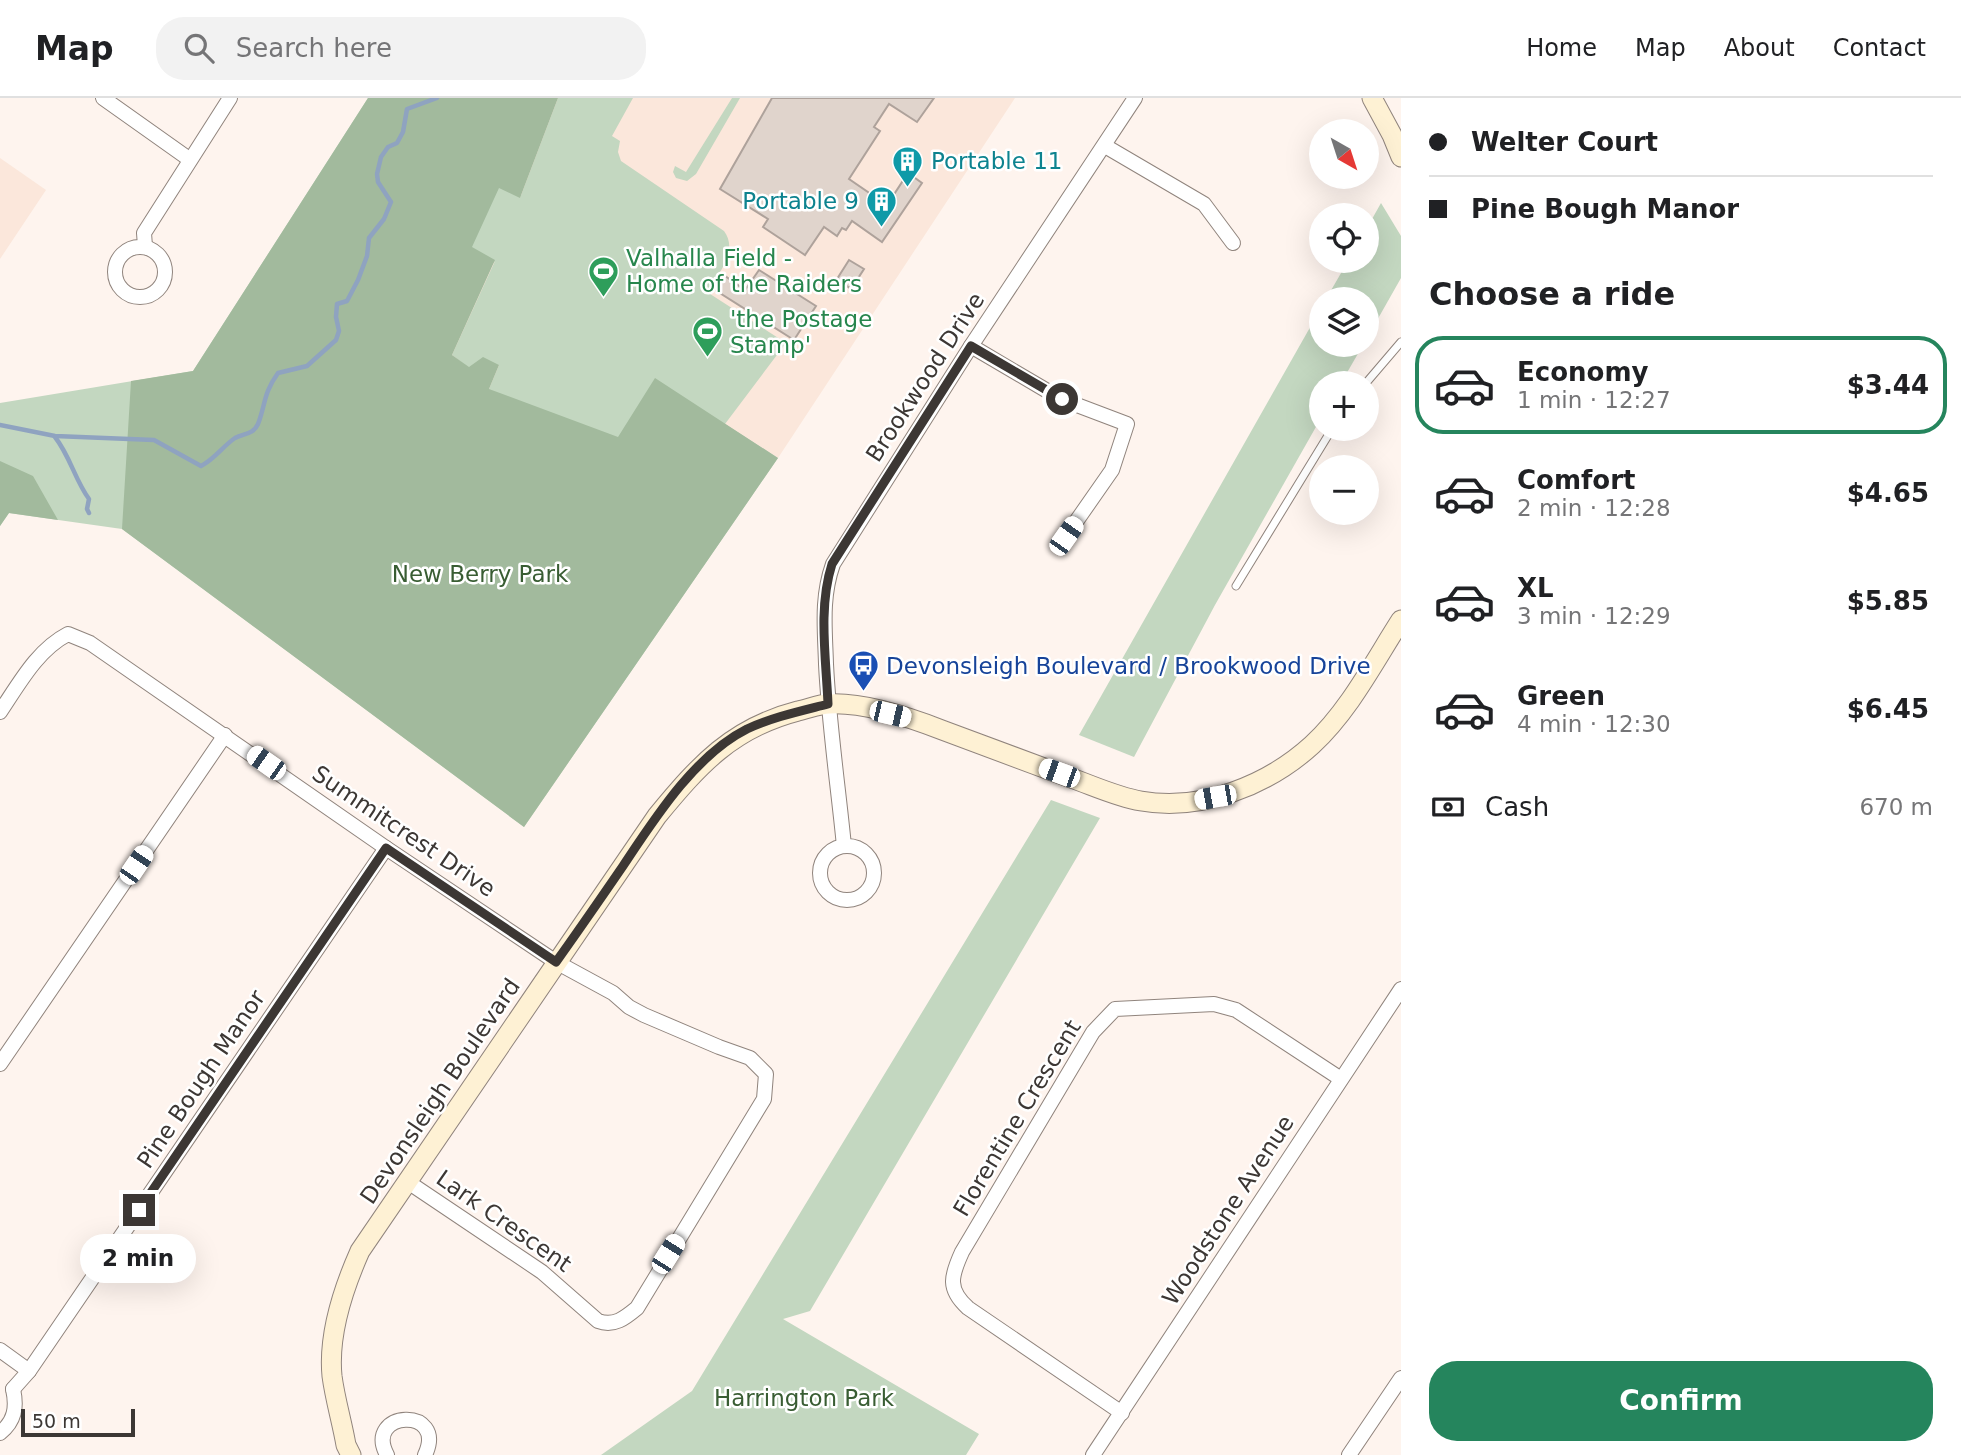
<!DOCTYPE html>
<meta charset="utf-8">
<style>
body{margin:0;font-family:"DejaVu Sans",sans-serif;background:#f2f2f2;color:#202124;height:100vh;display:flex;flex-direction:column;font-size:26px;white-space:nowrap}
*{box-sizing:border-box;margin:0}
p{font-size:23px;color:#757577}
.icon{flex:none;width:38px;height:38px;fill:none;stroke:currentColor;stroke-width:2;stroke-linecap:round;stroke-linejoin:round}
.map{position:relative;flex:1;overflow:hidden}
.details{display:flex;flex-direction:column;background:#fff;width:560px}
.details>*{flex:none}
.banner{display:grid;align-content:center;height:154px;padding:0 28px;background:#fff}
.needle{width:46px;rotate:141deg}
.tools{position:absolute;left:1309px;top:21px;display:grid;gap:14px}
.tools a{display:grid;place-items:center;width:70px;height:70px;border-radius:50%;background:#fff;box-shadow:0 7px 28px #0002;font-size:35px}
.scale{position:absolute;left:21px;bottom:18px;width:114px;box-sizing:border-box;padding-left:7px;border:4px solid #3c3734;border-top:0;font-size:19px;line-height:24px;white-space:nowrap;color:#3c3734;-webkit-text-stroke:5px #fff;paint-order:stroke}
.end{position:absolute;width:32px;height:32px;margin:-16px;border:9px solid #3c3734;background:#fff;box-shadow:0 0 0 4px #fff}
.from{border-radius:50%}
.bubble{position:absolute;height:49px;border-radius:24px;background:#fff;box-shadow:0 7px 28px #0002;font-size:23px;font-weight:800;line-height:49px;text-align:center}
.car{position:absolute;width:21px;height:42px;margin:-21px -10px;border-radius:9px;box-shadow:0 0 5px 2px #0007;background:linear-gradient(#fff 24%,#345 0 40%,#fff 0 76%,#345 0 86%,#fff 0)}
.banner b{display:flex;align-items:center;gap:24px;height:66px;font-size:26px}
.banner b+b{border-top:2px solid #e0e0e0}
.banner i{width:18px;height:18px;background:#202124}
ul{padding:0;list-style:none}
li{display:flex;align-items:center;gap:21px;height:98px;margin:0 14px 10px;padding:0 14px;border:4px solid transparent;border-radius:28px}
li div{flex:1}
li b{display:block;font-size:26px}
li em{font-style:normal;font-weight:800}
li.selected{border-color:#25855d}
li>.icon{width:63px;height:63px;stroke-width:1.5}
h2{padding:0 28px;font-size:32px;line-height:84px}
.pay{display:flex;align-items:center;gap:18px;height:77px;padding:0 28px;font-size:26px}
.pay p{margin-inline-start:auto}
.action{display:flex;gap:14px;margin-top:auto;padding:14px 28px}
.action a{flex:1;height:80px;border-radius:28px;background:#25855d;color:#fff;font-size:28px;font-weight:800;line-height:80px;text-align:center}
header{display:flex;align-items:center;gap:42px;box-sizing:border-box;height:98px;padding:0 35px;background:#fff;border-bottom:2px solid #e0e0e0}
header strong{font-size:33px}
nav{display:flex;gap:38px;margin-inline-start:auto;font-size:24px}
.search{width:490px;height:63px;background:#f2f2f2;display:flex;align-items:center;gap:18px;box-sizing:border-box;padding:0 24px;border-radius:28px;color:#757577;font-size:26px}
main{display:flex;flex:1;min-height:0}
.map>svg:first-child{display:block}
.built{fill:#fbe7db}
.green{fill:#c3d7c0;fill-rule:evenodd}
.forest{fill:#a2ba9d}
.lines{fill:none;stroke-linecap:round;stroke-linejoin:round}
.stream{stroke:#8fa3c0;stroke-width:4.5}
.building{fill:#e0d4cc;stroke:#aea29b;stroke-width:2}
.lane-casing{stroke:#90847d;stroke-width:9}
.street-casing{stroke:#90847d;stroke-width:16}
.secondary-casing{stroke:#90847d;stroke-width:21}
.lane{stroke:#fff;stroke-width:7}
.street{stroke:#fff;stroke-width:14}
.secondary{stroke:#fef1d4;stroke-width:19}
.route{stroke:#3c3734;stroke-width:9}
.labels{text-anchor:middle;stroke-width:5;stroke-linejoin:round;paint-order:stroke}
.culture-label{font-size:23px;fill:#0d838f;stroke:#fff;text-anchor:start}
.leisure-label{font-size:23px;fill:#27864d;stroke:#fff;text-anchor:start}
.street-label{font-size:23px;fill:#3c3734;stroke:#fff}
.park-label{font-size:23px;fill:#395d33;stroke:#fff}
.transit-label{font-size:23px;fill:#164399;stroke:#fff;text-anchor:start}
</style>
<header>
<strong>Map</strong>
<div class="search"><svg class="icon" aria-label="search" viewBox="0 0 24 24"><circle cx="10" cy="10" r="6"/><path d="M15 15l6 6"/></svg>Search here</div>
<nav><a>Home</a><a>Map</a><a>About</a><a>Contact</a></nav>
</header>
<main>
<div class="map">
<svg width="1401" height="1357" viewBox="0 0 1401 1357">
<rect width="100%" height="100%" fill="#fef4ee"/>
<g class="built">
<path d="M542 0H1015L778 360 717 322 618 339 418 265Z"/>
<path d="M0 60 46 92 0 161Z"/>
</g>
<g class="green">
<path d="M368 0H542L520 100 558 0H633L612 38 620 43 618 54 621 63 724 133C739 153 718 176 707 194L786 245 725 326 778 360 524 729 122 431 9 415 0 428V305L193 273ZM495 163 452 257 469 270 499 267 489 291 418 265Z"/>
<path d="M732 0H740L696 76 687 83 676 80 673 74 675 68 686 74Z"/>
<path d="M1381 105 1401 138V180L1367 240V201H1326L1348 163H1367V130Z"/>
<path d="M1321 210V247H1363L1341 285H1321V320L1215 507 1134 659 1079 637Z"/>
<path d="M1051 702 1100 720 810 1213 783 1221 979 1336 966 1357H601L692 1293Z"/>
</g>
<g class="forest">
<path d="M368 0H558L520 100 499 90 472 149 495 162 452 257 469 269 483 259 499 267 489 291 618 339 655 280 778 360 524 729 122 431 131 283 193 273Z"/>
<path d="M0 363 33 378 58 422 9 415 0 428Z"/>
</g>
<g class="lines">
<g class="stream">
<path d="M0 327 55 338 154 342 201 368C215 361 223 348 235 340 244 335 253 337 258 326 266 305 263 296 278 275L307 268 336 242 339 233 336 219 337 206 347 203 358 182 367 158 369 140 384 121 391 104 378 84 377 76 381 59 388 49 397 45 403 34 407 11 437 0"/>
<path d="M55 339C70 358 75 382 89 401L87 411 89 415"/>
</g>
</g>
<g class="building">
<path d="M772 0H934L917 24 889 6 874 29 880 33 849 81 887 107 908 75 922 85 882 144 852 123 846 132 842 130 837 138 824 129 805 157 763 129 768 121 720 91Z"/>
<path d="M849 162 864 171 851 191 837 181Z"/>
<path d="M759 172 816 208 794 242 715 192 725 178 745 192Z"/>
</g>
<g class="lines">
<defs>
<g id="lane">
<path d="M1366 285 1401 244"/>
<path d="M1236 488 1332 331"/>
</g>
<g id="street">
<path d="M103 0 189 61"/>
<path d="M1105 48 1204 106 1233 145"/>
<path d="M145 148 144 135 230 0"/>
<circle cx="140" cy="174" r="25"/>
<path d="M971 248 1061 301 1127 326 1112 372 1066 438"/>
<path d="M0 614C19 586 37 552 68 536L90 545 386 750 556 864 613 895 629 909 644 917 719 949 750 960 766 976 764 1001 637 1210C625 1220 614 1229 598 1223L542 1174 408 1084"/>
<path d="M844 748C838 687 829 627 826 566 825 531 821 500 833 466L971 248 1135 0"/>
<circle cx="847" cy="775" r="27"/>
<path d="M0 966 225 637"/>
<path d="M0 1252 29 1273"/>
<path d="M13 1291 29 1273 386 750"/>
<path d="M1122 1315 968 1210C947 1191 951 1178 962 1154L1093 934 1115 911 1214 906 1236 912 1341 981"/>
<path d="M0 1335C15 1323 17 1309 13 1291"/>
<path d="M387 1357C363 1312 448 1308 425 1357"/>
<path d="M1093 1357 1401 891"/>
<path d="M1349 1357 1401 1280"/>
</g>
<g id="secondary">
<path d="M1372 0 1392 37 1401 59"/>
<path d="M351 1357 346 1347C342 1324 335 1301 332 1278 328 1237 344 1189 360 1153L657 718C699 667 732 630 798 613 808 611 819 606 829 606 863 604 911 620 942 632 985 648 1028 664 1071 680 1094 688 1117 699 1141 703 1201 714 1268 687 1312 647 1349 613 1374 564 1401 522"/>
</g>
</defs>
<use href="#lane" class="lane-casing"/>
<use href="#street" class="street-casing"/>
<use href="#secondary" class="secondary-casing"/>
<use href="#lane" class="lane"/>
<use href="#street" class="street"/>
<use href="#secondary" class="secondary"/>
</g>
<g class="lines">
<path class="route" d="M139 1112 386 750 556 864C579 832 601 800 623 768 655 720 695 657 747 631 773 619 801 613 828 606 826 559 818 510 832 466L971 248 1062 301"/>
</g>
<defs>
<symbol id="building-pin" viewBox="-11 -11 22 30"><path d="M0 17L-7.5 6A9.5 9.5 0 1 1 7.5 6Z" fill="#0f9aa8" stroke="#fff"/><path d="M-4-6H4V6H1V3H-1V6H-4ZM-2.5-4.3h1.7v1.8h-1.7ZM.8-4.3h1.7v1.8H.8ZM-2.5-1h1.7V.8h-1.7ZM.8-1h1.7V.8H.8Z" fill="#fff"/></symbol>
<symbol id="stadium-pin" viewBox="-11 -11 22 30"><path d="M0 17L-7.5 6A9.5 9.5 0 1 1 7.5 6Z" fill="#2e9e5b" stroke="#fff"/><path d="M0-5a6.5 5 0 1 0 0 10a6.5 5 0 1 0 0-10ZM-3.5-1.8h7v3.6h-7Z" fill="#fff"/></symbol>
<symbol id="bus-pin" viewBox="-11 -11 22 30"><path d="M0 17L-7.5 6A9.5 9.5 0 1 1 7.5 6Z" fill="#1a4fb4" stroke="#fff"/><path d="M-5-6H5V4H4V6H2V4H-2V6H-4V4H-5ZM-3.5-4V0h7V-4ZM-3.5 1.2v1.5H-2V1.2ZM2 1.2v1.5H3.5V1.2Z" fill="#fff"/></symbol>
</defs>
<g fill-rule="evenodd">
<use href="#building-pin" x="890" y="46" width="35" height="47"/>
<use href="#building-pin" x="864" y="86" width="35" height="47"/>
<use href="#stadium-pin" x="586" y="156" width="35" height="47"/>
<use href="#stadium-pin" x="690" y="216" width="35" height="47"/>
<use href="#bus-pin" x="846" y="550" width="35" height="47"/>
</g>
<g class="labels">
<g class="culture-label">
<text x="931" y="71">Portable 11</text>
<text x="859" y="111" text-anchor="end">Portable 9</text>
</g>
<g class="leisure-label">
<text x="626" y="168">Valhalla Field -<tspan x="626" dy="26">Home of the Raiders</tspan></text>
<text x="730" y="229">'the Postage<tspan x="730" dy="26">Stamp'</tspan></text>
</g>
<g class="street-label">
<text transform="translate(925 279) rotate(-57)" y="8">Brookwood Drive</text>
<text transform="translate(404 733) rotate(34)" y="8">Summitcrest Drive</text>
<text transform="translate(201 981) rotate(-56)" y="8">Pine Bough Manor</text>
<text transform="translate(440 993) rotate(-56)" y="8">Devonsleigh Boulevard</text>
<text transform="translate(1017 1020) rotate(-59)" y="8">Florentine Crescent</text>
<text transform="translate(1228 1112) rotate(-57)" y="8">Woodstone Avenue</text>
<text transform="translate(504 1123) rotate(35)" y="8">Lark Crescent</text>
</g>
<g class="park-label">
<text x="480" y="484">New Berry Park</text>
<text x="804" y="1308">Harrington Park</text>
</g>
<g class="transit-label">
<text x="886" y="576">Devonsleigh Boulevard / Brookwood Drive</text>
</g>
</g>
</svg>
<div class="tools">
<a><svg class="needle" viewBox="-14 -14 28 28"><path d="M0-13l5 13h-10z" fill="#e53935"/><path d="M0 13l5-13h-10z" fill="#757577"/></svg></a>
<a><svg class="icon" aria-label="locate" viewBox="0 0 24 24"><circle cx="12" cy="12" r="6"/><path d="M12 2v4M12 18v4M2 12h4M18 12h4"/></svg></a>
<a><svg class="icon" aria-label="layers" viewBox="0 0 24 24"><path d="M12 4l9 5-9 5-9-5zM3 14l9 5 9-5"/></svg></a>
<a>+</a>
<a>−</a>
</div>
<div class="scale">50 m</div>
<i class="end from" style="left:1062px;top:301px"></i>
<i class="end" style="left:139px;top:1112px"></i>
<div class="bubble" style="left:80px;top:1136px;width:116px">2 min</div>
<i class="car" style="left:1066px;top:438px;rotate:35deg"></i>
<i class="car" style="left:890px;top:616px;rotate:103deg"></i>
<i class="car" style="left:266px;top:665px;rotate:305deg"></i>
<i class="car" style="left:1059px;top:675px;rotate:290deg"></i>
<i class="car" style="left:1215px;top:699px;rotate:260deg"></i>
<i class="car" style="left:136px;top:767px;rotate:34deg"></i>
<i class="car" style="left:668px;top:1156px;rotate:32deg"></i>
</div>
<section class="details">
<div class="banner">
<b><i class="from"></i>Welter Court</b>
<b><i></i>Pine Bough Manor</b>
</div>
<h2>Choose a ride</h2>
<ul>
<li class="selected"><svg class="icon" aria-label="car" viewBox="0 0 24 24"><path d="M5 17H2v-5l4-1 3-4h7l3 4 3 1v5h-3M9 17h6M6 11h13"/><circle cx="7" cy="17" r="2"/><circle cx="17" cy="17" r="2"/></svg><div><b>Economy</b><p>1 min · 12:27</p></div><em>$3.44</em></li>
<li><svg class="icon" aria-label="car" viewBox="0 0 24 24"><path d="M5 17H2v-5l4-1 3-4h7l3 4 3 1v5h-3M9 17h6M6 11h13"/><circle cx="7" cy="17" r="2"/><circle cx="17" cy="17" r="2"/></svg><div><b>Comfort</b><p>2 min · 12:28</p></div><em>$4.65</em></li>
<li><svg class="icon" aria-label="car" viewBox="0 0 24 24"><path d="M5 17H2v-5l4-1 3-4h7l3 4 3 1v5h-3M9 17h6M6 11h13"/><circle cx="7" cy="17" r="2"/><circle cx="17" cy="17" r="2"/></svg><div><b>XL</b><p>3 min · 12:29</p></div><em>$5.85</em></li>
<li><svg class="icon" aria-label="car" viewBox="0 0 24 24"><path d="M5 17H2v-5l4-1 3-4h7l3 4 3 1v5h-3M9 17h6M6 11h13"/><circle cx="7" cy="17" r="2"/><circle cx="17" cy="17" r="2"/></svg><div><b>Green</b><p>4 min · 12:30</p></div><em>$6.45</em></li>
</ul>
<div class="pay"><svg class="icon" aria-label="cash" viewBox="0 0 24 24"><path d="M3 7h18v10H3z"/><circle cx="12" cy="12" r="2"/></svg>Cash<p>670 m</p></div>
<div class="action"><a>Confirm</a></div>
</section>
</main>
